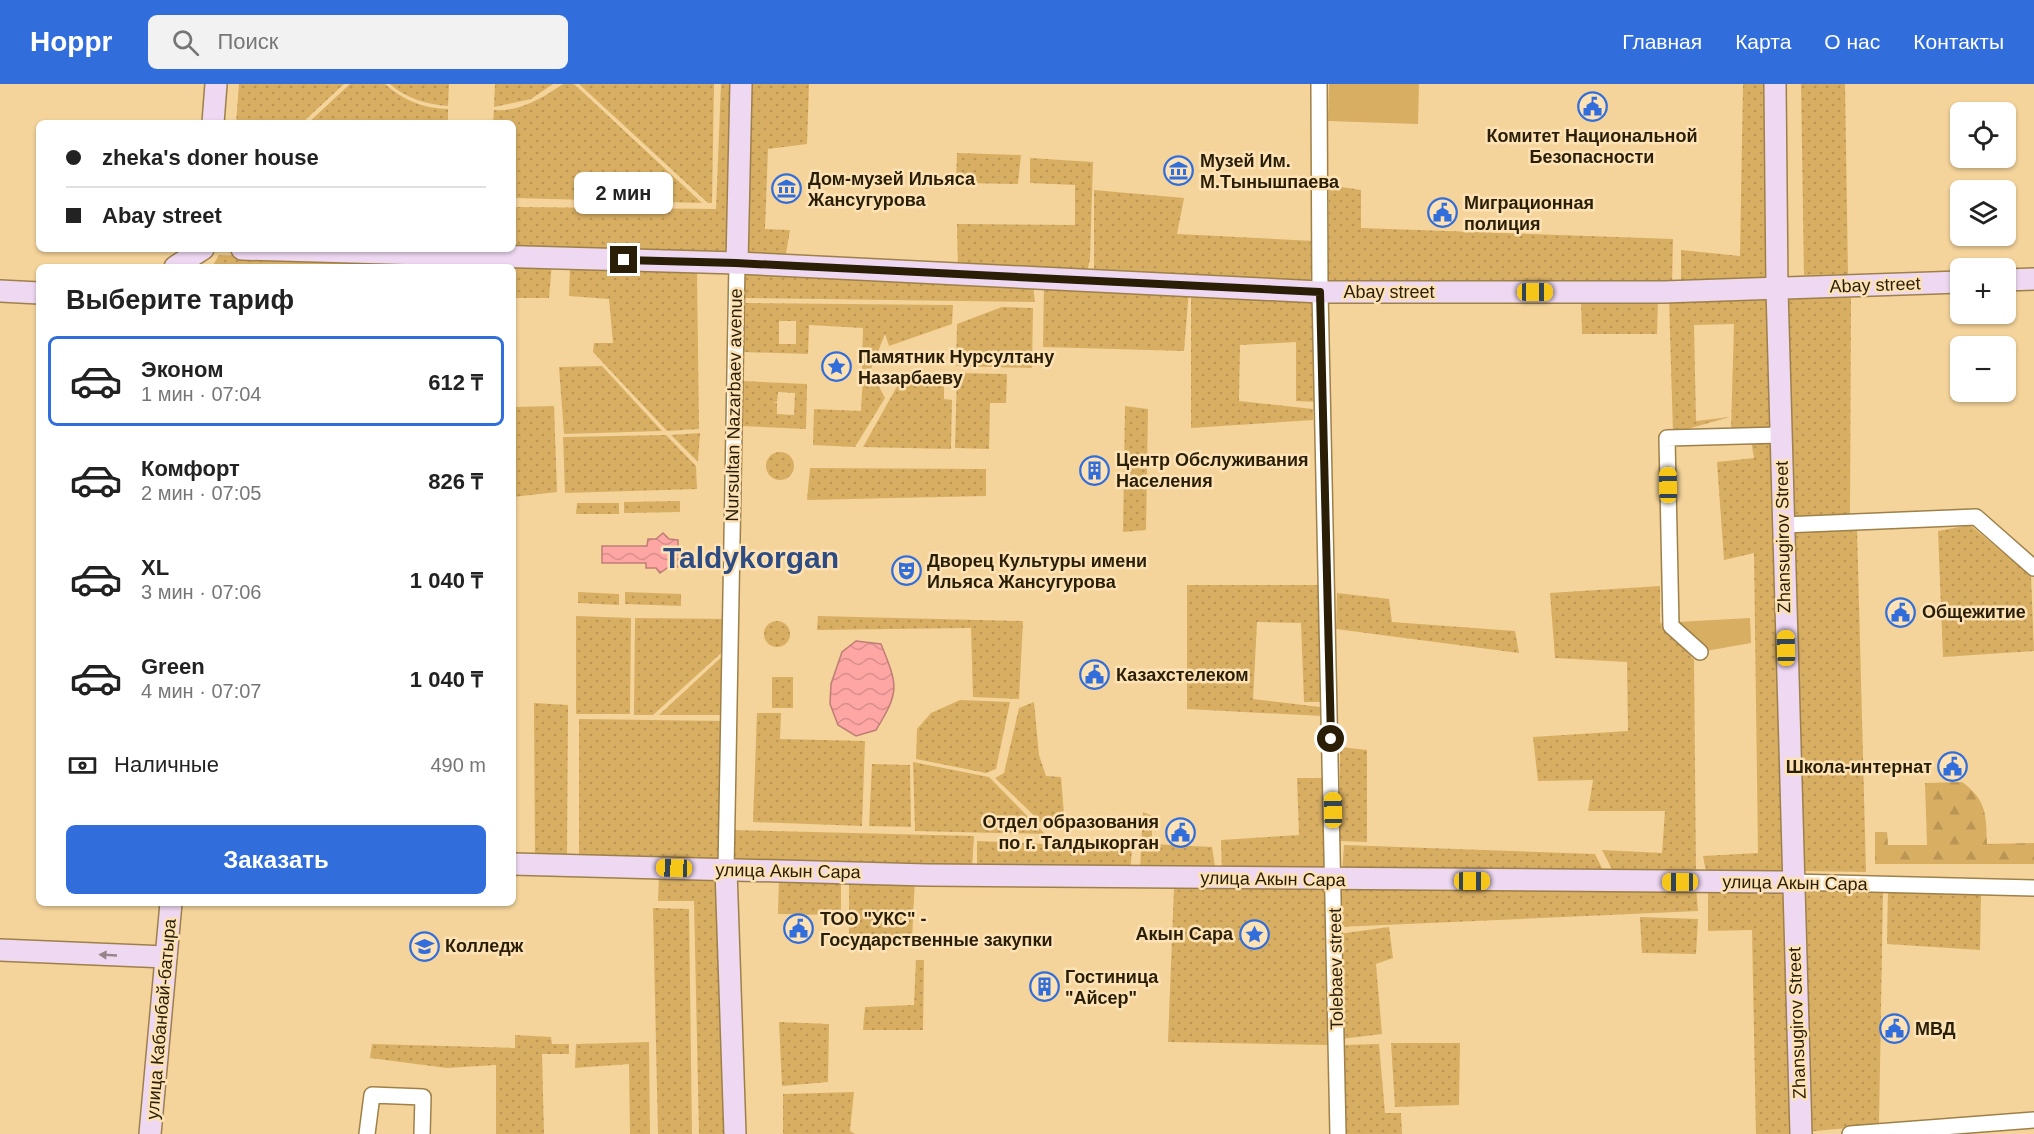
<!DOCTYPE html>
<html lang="ru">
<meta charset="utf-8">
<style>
body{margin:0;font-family:Helvetica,sans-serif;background:#f2f2f2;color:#222;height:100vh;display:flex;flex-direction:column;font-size:22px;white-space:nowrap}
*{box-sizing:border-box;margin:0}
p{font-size:20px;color:#767676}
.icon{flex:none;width:33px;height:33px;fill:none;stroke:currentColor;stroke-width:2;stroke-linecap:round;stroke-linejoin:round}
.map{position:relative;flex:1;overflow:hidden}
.drawer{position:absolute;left:36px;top:180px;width:480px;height:642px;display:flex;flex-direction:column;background:#fff;border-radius:9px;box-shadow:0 2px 4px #0004}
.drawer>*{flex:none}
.hud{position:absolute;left:36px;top:36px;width:480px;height:132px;border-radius:9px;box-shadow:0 2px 4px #0004;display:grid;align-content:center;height:132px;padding:0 30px;background:#fff}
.fabs{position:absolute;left:1950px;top:18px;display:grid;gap:12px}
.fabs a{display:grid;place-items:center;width:66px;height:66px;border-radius:9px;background:#fff;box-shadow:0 2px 4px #0004;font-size:30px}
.end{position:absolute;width:27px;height:27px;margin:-14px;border:8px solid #2a1e06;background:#fff;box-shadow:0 0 0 3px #fff}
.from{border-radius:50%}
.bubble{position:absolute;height:42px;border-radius:9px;background:#fff;box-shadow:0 2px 4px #0004;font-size:20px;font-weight:700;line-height:42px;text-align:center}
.car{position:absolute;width:18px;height:36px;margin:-18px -9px;border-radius:8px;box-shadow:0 0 4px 2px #0007;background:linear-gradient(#f5c518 24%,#345 0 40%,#f5c518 0 76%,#345 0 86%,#f5c518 0)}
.hud b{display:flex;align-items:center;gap:21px;height:57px;font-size:22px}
.hud b+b{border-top:2px solid #e0e0e0}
.hud i{width:15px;height:15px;background:#222}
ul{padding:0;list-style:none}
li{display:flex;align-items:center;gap:18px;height:90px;margin:0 12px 9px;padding:0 18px;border:3px solid transparent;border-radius:9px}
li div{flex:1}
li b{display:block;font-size:22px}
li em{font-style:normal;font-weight:700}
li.active{border-color:#316edc}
li>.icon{width:54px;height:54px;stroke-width:1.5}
h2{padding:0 30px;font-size:27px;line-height:72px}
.pay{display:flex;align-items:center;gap:15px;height:66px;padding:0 30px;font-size:22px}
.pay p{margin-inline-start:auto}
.action{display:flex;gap:12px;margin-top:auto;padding:12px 30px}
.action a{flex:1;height:69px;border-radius:9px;background:#316edc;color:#fff;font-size:24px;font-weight:700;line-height:69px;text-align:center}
header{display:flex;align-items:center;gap:36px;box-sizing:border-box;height:84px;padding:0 30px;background:#316edc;color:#fff}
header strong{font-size:28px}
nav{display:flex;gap:33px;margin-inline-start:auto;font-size:21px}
.search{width:420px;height:54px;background:#f2f2f2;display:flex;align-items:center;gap:15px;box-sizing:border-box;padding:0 21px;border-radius:9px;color:#767676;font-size:22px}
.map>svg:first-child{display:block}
.grass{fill:url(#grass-dots);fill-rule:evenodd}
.forest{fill:url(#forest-firs)}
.green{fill:#d8ae63}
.water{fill:url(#water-waves);stroke:#be7d75;stroke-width:1.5}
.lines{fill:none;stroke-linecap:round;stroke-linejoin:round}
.street-casing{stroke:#9e8049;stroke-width:18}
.secondary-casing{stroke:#9e8049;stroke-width:24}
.street{stroke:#fff;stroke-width:15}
.secondary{stroke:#eed8f2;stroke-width:21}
.oneway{fill:#968488}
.route{stroke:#2a1e06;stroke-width:8}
.labels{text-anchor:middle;stroke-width:5;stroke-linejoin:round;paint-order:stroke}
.poi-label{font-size:18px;font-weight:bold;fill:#2a1e06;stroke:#fce2b5;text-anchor:start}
.street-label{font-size:18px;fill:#2a1e06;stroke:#fce2b5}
.town-label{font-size:30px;font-weight:bold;fill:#2d4c84;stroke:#fce2b5}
</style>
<header>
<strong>Hoppr</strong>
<div class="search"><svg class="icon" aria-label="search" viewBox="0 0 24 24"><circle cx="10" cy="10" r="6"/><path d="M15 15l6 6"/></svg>Поиск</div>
<nav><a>Главная</a><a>Карта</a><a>О нас</a><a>Контакты</a></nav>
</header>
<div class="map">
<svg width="2034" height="1050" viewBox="0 0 2034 1050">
<defs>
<pattern id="grass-dots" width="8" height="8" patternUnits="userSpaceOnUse" patternTransform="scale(1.5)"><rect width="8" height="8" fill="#d8ae63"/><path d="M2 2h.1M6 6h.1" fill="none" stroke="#ba9554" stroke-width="1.8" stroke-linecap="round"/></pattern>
<pattern id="forest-firs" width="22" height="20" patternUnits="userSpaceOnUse" patternTransform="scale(1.5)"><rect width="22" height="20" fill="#d8ae63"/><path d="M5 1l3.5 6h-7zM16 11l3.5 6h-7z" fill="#ba9554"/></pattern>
<pattern id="water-waves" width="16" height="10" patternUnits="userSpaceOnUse" patternTransform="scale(1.5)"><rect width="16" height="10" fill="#fda6a4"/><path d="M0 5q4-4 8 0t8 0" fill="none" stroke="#d98e8c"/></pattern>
</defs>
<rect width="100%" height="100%" fill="#f4d49b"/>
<g class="grass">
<path d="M239 0H344L302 39H236Z"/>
<path d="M350 0H385C403 16 424 25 448 25V39H308Z"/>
<path d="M390 0H449L448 22C428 21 405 14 390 0Z"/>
<path d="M495 0H553L531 15 494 23Z"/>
<path d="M563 0H574L702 119 513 114V39H493L494 26C520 28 542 14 563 0Z"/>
<path d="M579 0H714L712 119H708Z"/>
<path d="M721 0H734L728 173 513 165V123L716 125Z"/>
<path d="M751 0H809L807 60 768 65 765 145 790 146 785 176 746 172Z"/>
<path d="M1743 0H1771L1772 200 1681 201V166L1740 172Z"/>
<path d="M1801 0H1845L1848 190 1804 191Z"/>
<path d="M957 69 1021 71 1018 100 956 99Z"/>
<path d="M1030 74 1093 78 1090 175 1086 193 958 186 957 140 1075 141V101L1030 99Z"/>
<path d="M1329 101 1361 106V144L1673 155 1672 202 1328 201Z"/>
<path d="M1094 106 1184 114 1177 150 1314 157 1310 200 1094 191Z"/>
<path d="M219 171 403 178 402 183H212Z"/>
<path d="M411 175 552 179 549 214H513V183H411Z"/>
<path d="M570 182 697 188 699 345 667 347 593 268 594 259H613L609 215 569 212Z"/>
<path d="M743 185 1033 201 1035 218 745 214Z"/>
<path d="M1044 200 1189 206 1184 267 1043 263Z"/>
<path d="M1191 207 1315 211 1317 318 1296 317V258L1240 261 1239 317 1313 325V336L1191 344Z"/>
<path d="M1771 211 1785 793H1707L1703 772 1758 769 1754 469 1724 476 1717 378 1754 374 1749 345 1731 346 1734 240 1694 241 1696 337 1730 333 1673 349 1669 214Z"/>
<path d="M1851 211 1850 431 1789 435 1784 212Z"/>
<path d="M1581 214H1658L1657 250H1582Z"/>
<path d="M744 219 953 221 952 240 889 262 885 250 871 285H862L863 244 809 241 808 270 743 268ZM779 237H796V260H779Z"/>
<path d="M1002 223 1033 224 1032 284 956 282 957 240Z"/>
<path d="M602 282 662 347 564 350 559 283Z"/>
<path d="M957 289 1007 290 1006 319H990L989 365 955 364Z"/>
<path d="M904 290 952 291V298H944V315L952 316 951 365 863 363Z"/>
<path d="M863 291H873L885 314 855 363 813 361 814 325 861 327Z"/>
<path d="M742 297 807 300 806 345 740 342ZM778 308 795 309 794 331 777 330V319H772L777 318Z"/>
<path d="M554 322 557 408 513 413V323Z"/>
<path d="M1125 322 1148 325 1146 446 1123 448Z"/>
<path d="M700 349 698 378 671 351Z"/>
<path d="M666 351 696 382 697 405 565 409 563 353Z"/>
<circle cx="780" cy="382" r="14"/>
<path d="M810 384 986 385V412L807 416Z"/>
<path d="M680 417V428L624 429V418Z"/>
<path d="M577 419H619V430H576Z"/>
<path d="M1970 441 2031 492 2034 567 1943 573 1938 447Z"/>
<path d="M1857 444 1866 788 1802 787 1793 447Z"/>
<path d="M1187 501H1319L1324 618H1304L1301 539 1257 538 1253 615 1320 623 1323 632 1187 625Z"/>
<path d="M1660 502V538L1694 576 1696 791H1615L1602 766 1662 769 1665 727H1588L1593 696 1538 697 1533 653 1628 647 1627 578 1555 574 1550 509Z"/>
<path d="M578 508 619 510V521L578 519Z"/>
<path d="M625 508 681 510V522L625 520Z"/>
<path d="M1337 509 1389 515 1392 538 1515 547 1519 569 1336 545Z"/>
<path d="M576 532 631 534 630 630H576Z"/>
<path d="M818 532 1023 537 1019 615 973 613 971 544 817 546Z"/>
<path d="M635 534 729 535 730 561 653 631H634Z"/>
<circle cx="777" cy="550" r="13"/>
<path d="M728 567 727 631H659Z"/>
<rect x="772" y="593" width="21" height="31"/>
<path d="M960 616 1010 618 996 685 986 689 916 675 917 645 931 629Z"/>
<path d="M1034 618 1039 671 1046 692 1061 693 1064 730 1047 744 995 694 1004 689 1019 624Z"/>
<path d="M534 619 568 621 567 777 535 776Z"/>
<path d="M757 629H781L780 655 865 657 862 742 753 738Z"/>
<path d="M579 635 725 637 720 778 579 776Z"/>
<path d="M1340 663 1367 666V758L1340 757Z"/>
<path d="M913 678 989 693 1045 750 915 747Z"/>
<path d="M872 680 910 681 911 743 869 742Z"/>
<path d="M1297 694H1326L1329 790 1222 791 1221 756 1299 751Z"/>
<path d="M1143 728 1152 732V760L1212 763 1216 788 1140 786Z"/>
<path d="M731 746 974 752 972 785 730 782Z"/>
<path d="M977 757 1132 764 1130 793 977 782Z"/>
<path d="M1344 761 1595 770 1605 790H1342Z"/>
<path d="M659 791 721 792 730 1050H699L694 817H658Z"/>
<path d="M841 791V831L778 830 779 793Z"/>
<path d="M849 793H915L912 855H873L872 865 849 864Z"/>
<path d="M1329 801V961L1168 958 1174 804Z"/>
<path d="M1708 801 1787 802 1793 1050H1756L1752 846 1708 847Z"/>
<path d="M1696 802 1698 827 1339 843 1338 803Z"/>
<path d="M1799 804 1883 807 1879 1041 1805 1048Z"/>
<path d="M1888 807 1981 811 1980 866 1887 860Z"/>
<path d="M653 824 689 825 692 1050H658Z"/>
<path d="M1640 833 1698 835 1696 870 1642 869Z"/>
<path d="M1389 843 1393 874 1376 880 1382 950 1341 955 1338 850Z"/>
<path d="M916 876H924L923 946H863L865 923 914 921Z"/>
<path d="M779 938 829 940 828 998 782 1002Z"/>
<path d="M515 951 551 953 552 960H569V970H542L544 1050H496V981L447 984 370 974 372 960 515 964Z"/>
<path d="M649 958 650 1050H630L629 980 575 984 576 960Z"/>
<path d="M1391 959H1460L1459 1021 1395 1023Z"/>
<path d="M1379 960 1385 1029H1401L1402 1050H1343L1340 961Z"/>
<path d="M854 1008 850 1047 855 1050H783V1010Z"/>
</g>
<path class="forest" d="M1962 698C1987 716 1986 731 1987 760L2034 759V780H1875V748H1887L1888 761H1927L1925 699Z"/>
<g class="green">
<path d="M1329 0H1419L1418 40 1328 37Z"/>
<path d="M1750 534 1751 559 1700 568 1677 538Z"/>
</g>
<g class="water">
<path d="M663 449 669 455 678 456V465L683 469 677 477 678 483 670 482 660 489 656 484H646V479H602V462H647L648 455H656Z"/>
<path d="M856 557 881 560C898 602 900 607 876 646L856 652 838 641 830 620 831 600 842 568Z"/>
</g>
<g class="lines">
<defs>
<g id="street">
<path d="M1319 0 1320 208 1338 1050"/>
<path d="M1783 441 1976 433 2034 484"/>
<path d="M1700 568 1671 542 1667 354 1781 351"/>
<path d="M726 786 737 179"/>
<path d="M1792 798 2034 804"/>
<path d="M367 1050 372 1011 423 1013 422 1050"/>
<path d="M1850 1050 2034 1036"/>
</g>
<g id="secondary">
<path d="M1775 0 1777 205 1801 1050"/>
<path d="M213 39 216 0"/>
<path d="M242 165 737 179 1320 208H1664L1960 198"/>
<path d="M737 179 741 0"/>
<path d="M175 183 203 165"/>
<path d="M2006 196 2034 195"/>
<path d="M0 207 39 209"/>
<path d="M513 780 927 791 1792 798"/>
<path d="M726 786 735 1050"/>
<path d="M0 866 166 873"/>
<path d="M150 1050 171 819"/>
</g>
</defs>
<use href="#street" class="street-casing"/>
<use href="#secondary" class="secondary-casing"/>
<use href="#street" class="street"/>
<use href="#secondary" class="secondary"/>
</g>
<defs><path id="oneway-solid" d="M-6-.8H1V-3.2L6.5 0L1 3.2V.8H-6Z" transform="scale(1.5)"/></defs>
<use class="oneway" href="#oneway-solid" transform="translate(108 871) rotate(-177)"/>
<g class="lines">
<path class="route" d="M624 176 736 179 1320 208 1331 655"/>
</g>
<defs>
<symbol id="civic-ring" viewBox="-11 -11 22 22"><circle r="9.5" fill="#fce2b5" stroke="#316edc" stroke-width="1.5"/><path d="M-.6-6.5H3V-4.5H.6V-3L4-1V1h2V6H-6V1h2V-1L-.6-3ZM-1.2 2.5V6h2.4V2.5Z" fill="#316edc"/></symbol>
<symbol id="museum-ring" viewBox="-11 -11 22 22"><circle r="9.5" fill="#fce2b5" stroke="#316edc" stroke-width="1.5"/><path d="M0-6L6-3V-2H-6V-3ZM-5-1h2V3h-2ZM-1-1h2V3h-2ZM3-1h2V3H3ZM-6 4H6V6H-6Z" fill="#316edc"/></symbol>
<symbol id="sight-ring" viewBox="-11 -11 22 22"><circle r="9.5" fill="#fce2b5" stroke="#316edc" stroke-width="1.5"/><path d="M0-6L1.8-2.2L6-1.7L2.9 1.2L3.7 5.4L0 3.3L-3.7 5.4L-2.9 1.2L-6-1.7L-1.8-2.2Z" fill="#316edc"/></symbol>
<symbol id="building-ring" viewBox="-11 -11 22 22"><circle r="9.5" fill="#fce2b5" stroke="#316edc" stroke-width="1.5"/><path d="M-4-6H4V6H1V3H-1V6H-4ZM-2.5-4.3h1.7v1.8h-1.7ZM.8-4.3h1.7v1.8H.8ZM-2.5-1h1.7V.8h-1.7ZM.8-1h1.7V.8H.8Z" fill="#316edc"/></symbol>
<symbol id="theatre-ring" viewBox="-11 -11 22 22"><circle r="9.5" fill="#fce2b5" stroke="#316edc" stroke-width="1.5"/><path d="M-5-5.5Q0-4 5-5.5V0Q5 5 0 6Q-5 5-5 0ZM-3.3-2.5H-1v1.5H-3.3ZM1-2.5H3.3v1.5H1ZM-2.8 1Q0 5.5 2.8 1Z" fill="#316edc"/></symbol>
<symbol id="university-ring" viewBox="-11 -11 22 22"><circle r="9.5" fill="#fce2b5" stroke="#316edc" stroke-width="1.5"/><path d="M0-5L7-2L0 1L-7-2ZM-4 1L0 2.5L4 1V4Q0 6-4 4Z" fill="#316edc"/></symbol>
</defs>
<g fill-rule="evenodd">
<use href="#civic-ring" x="1576" y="6" width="33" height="33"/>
<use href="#museum-ring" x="1162" y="70" width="33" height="33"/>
<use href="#museum-ring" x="770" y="88" width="33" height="33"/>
<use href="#civic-ring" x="1426" y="112" width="33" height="33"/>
<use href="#sight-ring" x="820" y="266" width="33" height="33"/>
<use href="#building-ring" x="1078" y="370" width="33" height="33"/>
<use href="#theatre-ring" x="890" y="470" width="33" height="33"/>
<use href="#civic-ring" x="1884" y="512" width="33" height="33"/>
<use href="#civic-ring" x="1078" y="574" width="33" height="33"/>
<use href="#civic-ring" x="1936" y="666" width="33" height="33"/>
<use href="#civic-ring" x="1164" y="732" width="33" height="33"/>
<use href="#civic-ring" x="782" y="828" width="33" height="33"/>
<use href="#sight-ring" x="1238" y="834" width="33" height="33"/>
<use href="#university-ring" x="408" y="846" width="33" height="33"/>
<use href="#building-ring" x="1028" y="886" width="33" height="33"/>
<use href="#civic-ring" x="1878" y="928" width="33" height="33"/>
</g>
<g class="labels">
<g class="poi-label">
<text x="1592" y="58" text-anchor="middle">Комитет Национальной<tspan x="1592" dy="21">Безопасности</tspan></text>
<text x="1200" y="83">Музей Им.<tspan x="1200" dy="21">М.Тынышпаева</tspan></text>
<text x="808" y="101">Дом-музей Ильяса<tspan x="808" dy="21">Жансугурова</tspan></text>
<text x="1464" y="125">Миграционная<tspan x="1464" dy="21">полиция</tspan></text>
<text x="858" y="279">Памятник Нурсултану<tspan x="858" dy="21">Назарбаеву</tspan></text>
<text x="1116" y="382">Центр Обслуживания<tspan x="1116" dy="21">Населения</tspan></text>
<text x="927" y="483">Дворец Культуры имени<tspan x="927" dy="21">Ильяса Жансугурова</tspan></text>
<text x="1922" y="534">Общежитие</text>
<text x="1116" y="597">Казахстелеком</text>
<text x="1932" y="689" text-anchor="end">Школа-интернат</text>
<text x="1159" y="744" text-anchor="end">Отдел образования<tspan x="1159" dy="21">по г. Талдыкорган</tspan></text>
<text x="820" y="841">ТОО "УКС" -<tspan x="820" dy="21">Государственные закупки</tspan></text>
<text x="1233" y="856" text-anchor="end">Акын Сара</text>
<text x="445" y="868">Колледж</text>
<text x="1065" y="899">Гостиница<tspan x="1065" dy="21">"Айсер"</tspan></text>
<text x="1915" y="951">МВД</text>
</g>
<g class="street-label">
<text transform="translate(1875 201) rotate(-2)" y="6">Abay street</text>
<text x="1389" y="214">Abay street</text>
<text transform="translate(734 321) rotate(-89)" y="6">Nursultan Nazarbaev avenue</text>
<text transform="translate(1783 453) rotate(-91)" y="6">Zhansugirov Street</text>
<text transform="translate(788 787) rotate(1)" y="6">улица Акын Сара</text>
<text transform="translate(1273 795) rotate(1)" y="6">улица Акын Сара</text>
<text transform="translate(1795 799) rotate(1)" y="6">улица Акын Сара</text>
<text transform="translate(1336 885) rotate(-91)" y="6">Tolebaev street</text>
<text transform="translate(161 935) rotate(-85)" y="6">улица Кабанбай-батыра</text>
<text transform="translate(1797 939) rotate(-92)" y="6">Zhansugirov Street</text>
</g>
<g class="town-label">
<text x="751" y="484">Taldykorgan</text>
</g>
</g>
</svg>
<div class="fabs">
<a><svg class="icon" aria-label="locate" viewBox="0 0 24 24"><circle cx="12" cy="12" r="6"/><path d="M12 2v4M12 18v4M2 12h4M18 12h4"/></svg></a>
<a><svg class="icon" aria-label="layers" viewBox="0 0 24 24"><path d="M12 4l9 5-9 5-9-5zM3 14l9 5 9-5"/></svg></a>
<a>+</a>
<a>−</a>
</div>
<i class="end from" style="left:1331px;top:655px"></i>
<i class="end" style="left:624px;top:176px"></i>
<div class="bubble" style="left:574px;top:88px;width:99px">2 мин</div>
<i class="car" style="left:1535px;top:208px;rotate:90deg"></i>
<i class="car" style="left:1668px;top:401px;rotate:359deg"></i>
<i class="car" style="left:1786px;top:564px;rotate:359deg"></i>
<i class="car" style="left:1333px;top:726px;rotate:359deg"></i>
<i class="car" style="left:674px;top:784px;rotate:272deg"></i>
<i class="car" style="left:1472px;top:797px;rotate:90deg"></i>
<i class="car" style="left:1680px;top:798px;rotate:270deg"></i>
<div class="hud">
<b><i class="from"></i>zheka's doner house</b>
<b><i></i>Abay street</b>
</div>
<section class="drawer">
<h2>Выберите тариф</h2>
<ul>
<li class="active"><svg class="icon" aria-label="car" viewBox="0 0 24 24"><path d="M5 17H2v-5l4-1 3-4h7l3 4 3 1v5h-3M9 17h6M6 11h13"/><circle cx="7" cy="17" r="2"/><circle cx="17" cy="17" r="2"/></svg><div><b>Эконом</b><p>1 мин · 07:04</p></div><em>612 ₸</em></li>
<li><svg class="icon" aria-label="car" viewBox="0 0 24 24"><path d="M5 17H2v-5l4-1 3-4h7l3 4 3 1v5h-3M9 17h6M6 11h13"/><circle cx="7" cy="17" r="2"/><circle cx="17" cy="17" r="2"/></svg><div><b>Комфорт</b><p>2 мин · 07:05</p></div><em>826 ₸</em></li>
<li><svg class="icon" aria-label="car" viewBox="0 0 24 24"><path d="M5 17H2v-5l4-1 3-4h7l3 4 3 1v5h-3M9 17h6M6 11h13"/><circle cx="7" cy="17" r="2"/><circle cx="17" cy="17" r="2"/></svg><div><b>XL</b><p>3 мин · 07:06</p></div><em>1 040 ₸</em></li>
<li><svg class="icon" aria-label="car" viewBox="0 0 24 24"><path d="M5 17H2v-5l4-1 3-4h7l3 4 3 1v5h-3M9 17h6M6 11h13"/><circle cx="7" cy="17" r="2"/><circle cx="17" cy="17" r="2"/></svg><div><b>Green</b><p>4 мин · 07:07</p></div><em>1 040 ₸</em></li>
</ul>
<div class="pay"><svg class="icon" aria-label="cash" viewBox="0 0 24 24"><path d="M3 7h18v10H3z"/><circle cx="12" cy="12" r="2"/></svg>Наличные<p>490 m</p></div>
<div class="action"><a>Заказать</a></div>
</section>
</div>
